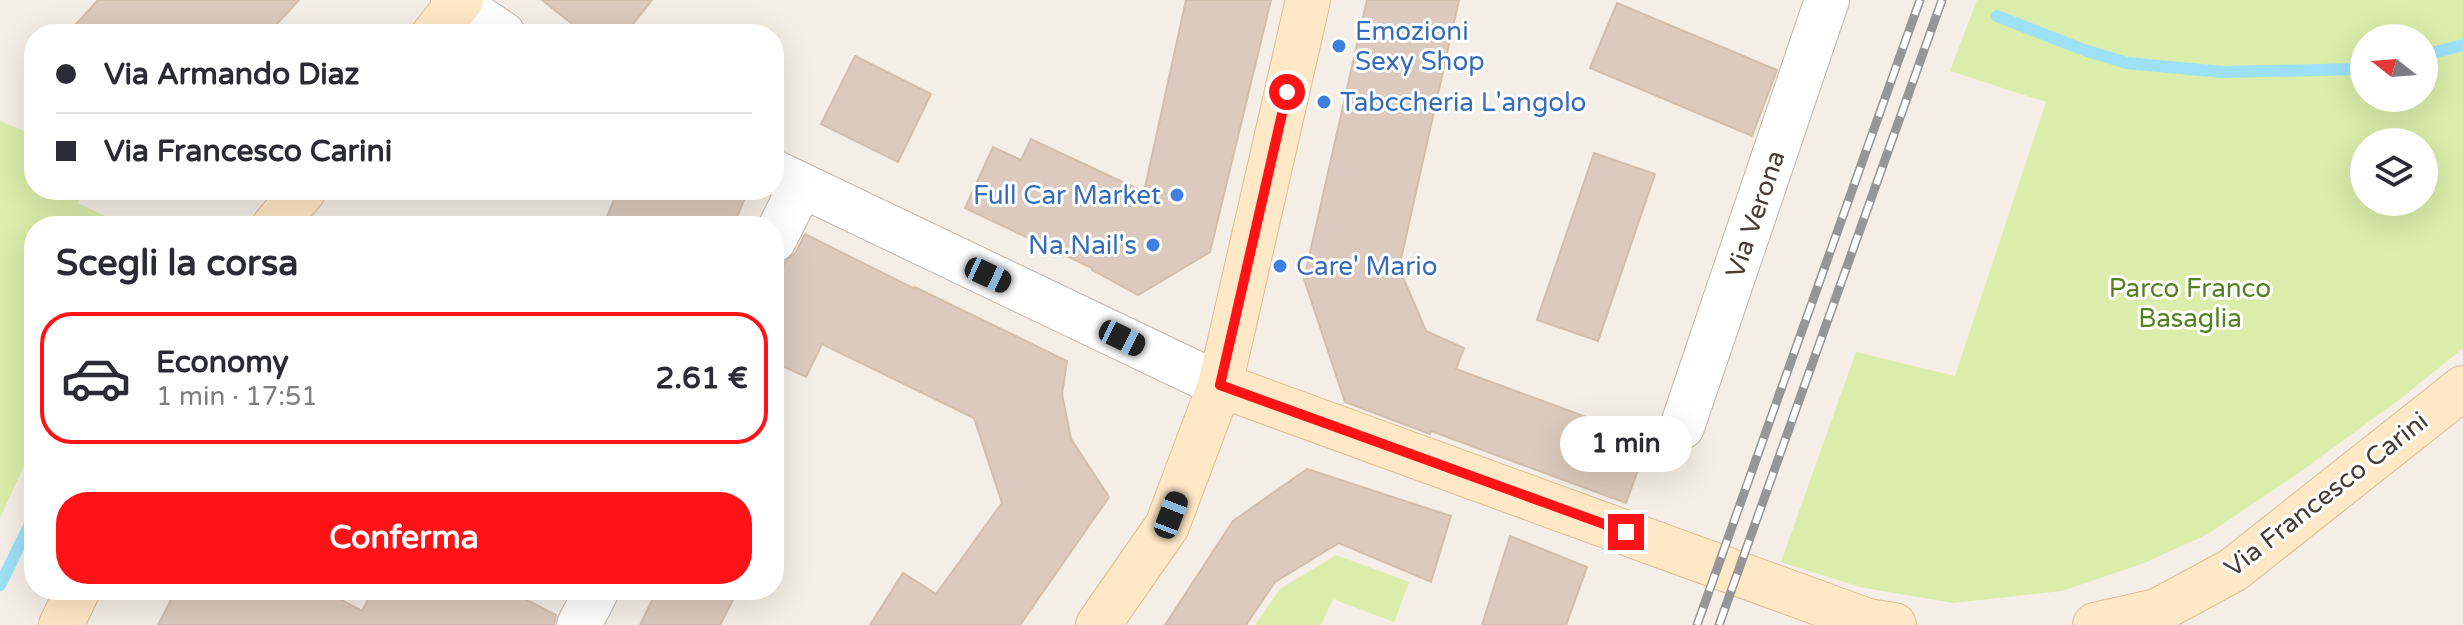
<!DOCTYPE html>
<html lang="it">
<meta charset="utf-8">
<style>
body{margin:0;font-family:"Varela Round",sans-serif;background:#f2f2f3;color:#2b2b33;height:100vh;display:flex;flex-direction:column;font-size:30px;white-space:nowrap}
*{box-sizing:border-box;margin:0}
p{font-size:26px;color:#7c7c81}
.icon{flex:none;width:44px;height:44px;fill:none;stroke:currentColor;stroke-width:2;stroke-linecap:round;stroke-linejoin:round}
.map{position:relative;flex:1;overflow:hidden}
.drawer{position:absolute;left:24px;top:216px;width:760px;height:384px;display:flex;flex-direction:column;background:#fff;border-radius:32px;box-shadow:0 8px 32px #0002}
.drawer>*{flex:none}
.hud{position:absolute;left:24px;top:24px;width:760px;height:176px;border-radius:32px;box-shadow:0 8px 32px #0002;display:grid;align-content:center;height:176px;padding:0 32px;background:#fff}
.needle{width:52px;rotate:287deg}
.tools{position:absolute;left:2350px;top:24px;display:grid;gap:16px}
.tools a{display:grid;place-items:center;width:88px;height:88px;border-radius:50%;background:#fff;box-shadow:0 8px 32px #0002;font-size:40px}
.end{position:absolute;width:36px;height:36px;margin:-18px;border:10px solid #ff1316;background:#fff;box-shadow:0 0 0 4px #fff}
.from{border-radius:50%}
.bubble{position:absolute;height:56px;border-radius:28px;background:#fff;box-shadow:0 8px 32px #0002;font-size:26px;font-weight:700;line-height:56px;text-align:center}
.car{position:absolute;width:24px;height:48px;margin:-24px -12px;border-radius:10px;box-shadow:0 0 6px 2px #0007;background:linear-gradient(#222 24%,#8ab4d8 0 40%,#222 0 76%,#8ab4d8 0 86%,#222 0)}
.hud b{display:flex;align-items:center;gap:28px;height:76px;font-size:30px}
.hud b+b{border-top:2px solid #e1e1e2}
.hud i{width:20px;height:20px;background:#2b2b33}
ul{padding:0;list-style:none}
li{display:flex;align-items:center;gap:24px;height:132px;margin:0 16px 12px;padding:0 16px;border:4px solid transparent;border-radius:32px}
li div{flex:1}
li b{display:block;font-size:30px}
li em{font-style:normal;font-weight:700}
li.on{border-color:#ff1316}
li>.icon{width:72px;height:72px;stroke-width:1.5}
h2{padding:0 32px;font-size:36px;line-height:96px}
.action{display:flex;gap:16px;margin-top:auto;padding:16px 32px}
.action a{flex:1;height:92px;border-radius:32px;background:#ff1316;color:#fff;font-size:32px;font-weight:700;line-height:92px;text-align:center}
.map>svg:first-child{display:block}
.green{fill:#daedaa;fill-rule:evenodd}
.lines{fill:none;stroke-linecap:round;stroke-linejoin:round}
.stream{stroke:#9ce1f8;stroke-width:12}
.building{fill:#dbcabd;stroke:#d3beac;stroke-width:2}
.street-casing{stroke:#c4b7aa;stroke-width:46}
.secondary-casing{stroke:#ddbd93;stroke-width:46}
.street{stroke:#fff;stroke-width:44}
.secondary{stroke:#ffe8c6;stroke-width:44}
.rail-casing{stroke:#969696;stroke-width:9}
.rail{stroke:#fff;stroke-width:6;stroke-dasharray:18;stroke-linecap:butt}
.route{stroke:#ff1316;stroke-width:10}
.shop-dot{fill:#3f7fe0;stroke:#fff;stroke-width:3}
.labels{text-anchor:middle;stroke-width:6;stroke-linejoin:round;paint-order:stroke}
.shop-label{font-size:26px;fill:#366cbe;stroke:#fff;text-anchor:start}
.street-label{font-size:26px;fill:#483d34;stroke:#fff}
.park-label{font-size:26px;fill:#558121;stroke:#fff}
</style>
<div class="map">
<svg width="2463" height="625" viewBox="0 0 2463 625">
<rect width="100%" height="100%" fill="#f5eee6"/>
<g class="green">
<path d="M1977 0H2463V348L2404 396 2300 472 2208 534 2144 563 2062 591 1953 603 1860 587 1781 562 1856 352 1955 376 2046 102 1950 71ZM2364 38H2424V98H2364ZM2364 142H2424V202H2364Z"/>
<path d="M0 121 34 135V190H85L78 203 126 226H34V414L25 464 0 518Z"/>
<path d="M1336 555 1409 582 1394 622 1333 599 1321 625H1255L1280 589Z"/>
</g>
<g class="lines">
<g class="stream">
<path d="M1997 16 2084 50 2127 63 2222 72 2364 69"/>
<path d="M2424 55 2463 45"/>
<path d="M0 585 34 516"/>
</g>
</g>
<g class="building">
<path d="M98 0H299L268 34H67Z"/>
<path d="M542 0H652L625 34H585Z"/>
<path d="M1186 0H1271L1210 252 1138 295 1092 270V268L965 208 993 147 1021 160 1031 139 1144 192Z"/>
<path d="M1367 0H1459L1399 268 1426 331 1464 348 1456 369 1649 440 1626 503 1431 431 1430 434 1345 402 1304 279Z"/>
<path d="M1617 3 1777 70 1752 136 1590 68Z"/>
<path d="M855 56 931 94 898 162 821 124Z"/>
<path d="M1594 153 1655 174 1598 341 1537 320Z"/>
<path d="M618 190H726L745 198 733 226H603Z"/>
<path d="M805 234 915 289V287L1067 361 1062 394 1071 439 1109 497 1020 625H870L903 573 936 594 1002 503 974 418 822 344 806 377 774 362V285L785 262 796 252Z"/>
<path d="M1307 469 1451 516 1431 582 1339 543 1275 582 1246 625H1165L1233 521Z"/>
<path d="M1510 536 1587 567 1566 625H1482Z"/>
<path d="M176 590H323L362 611 373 590H508L556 615 554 625H158Z"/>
<path d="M657 590H738L720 625H640Z"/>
</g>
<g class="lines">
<defs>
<g id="street">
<path d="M453 0 503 34"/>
<path d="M774 172 1220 385"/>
<path d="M774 240 801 186"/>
<path d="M1682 427 1827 0"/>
<path d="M579 625 597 590"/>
</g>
<g id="secondary">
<path d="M434 34 461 0"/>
<path d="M274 226 304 190"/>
<path d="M1220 385 1868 621 1894 625"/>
<path d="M61 625 78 590"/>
<path d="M1098 625 1167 526 1220 385 1308 0"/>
<path d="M2095 625 2157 611 2233 570 2463 388"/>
</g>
</defs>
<use href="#street" class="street-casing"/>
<use href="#secondary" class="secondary-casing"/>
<use href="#street" class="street"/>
<use href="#secondary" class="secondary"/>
<defs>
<g id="rail">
<path d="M1697 625 1920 0"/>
<path d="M1719 625 1942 0"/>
</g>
</defs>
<use href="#rail" class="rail-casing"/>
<use href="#rail" class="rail"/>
</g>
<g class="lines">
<path class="route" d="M1287 92 1220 385 1626 532"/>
</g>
<g class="shop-dot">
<circle cx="1339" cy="46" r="8"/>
<circle cx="1324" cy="102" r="8"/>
<circle cx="1177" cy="195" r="8"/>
<circle cx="1153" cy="245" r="8"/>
<circle cx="1280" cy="266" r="8"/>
</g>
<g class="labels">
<g class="shop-label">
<text x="1355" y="40">Emozioni<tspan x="1355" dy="30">Sexy Shop</tspan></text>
<text x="1340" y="111">Tabccheria L'angolo</text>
<text x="1161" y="204" text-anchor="end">Full Car Market</text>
<text x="1137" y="254" text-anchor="end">Na.Nail's</text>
<text x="1296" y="275">Care' Mario</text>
</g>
<g class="street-label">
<text transform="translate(1755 214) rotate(-71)" y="9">Via Verona</text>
<text transform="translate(2326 494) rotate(-38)" y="9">Via Francesco Carini</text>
</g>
<g class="park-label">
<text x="2190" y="297">Parco Franco<tspan x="2190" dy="30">Basaglia</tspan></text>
</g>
</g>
</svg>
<div class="tools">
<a><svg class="needle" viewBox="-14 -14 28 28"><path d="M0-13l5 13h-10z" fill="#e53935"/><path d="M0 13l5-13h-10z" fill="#7c7c81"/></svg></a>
<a><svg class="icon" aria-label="layers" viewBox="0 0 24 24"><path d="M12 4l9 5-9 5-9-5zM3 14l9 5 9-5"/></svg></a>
</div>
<i class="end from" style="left:1287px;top:92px"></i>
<i class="end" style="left:1626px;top:532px"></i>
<div class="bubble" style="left:1560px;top:416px;width:132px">1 min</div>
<i class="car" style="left:988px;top:275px;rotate:115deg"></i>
<i class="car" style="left:1122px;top:338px;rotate:116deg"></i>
<i class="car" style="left:1171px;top:515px;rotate:21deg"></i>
<div class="hud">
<b><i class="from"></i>Via Armando Diaz</b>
<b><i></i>Via Francesco Carini</b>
</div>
<section class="drawer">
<h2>Scegli la corsa</h2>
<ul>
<li class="on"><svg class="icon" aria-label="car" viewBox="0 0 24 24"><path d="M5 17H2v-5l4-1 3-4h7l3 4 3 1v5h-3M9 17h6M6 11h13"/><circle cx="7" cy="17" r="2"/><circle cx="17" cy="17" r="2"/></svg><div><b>Economy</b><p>1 min · 17:51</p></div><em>2.61 €</em></li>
</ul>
<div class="action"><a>Conferma</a></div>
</section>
</div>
